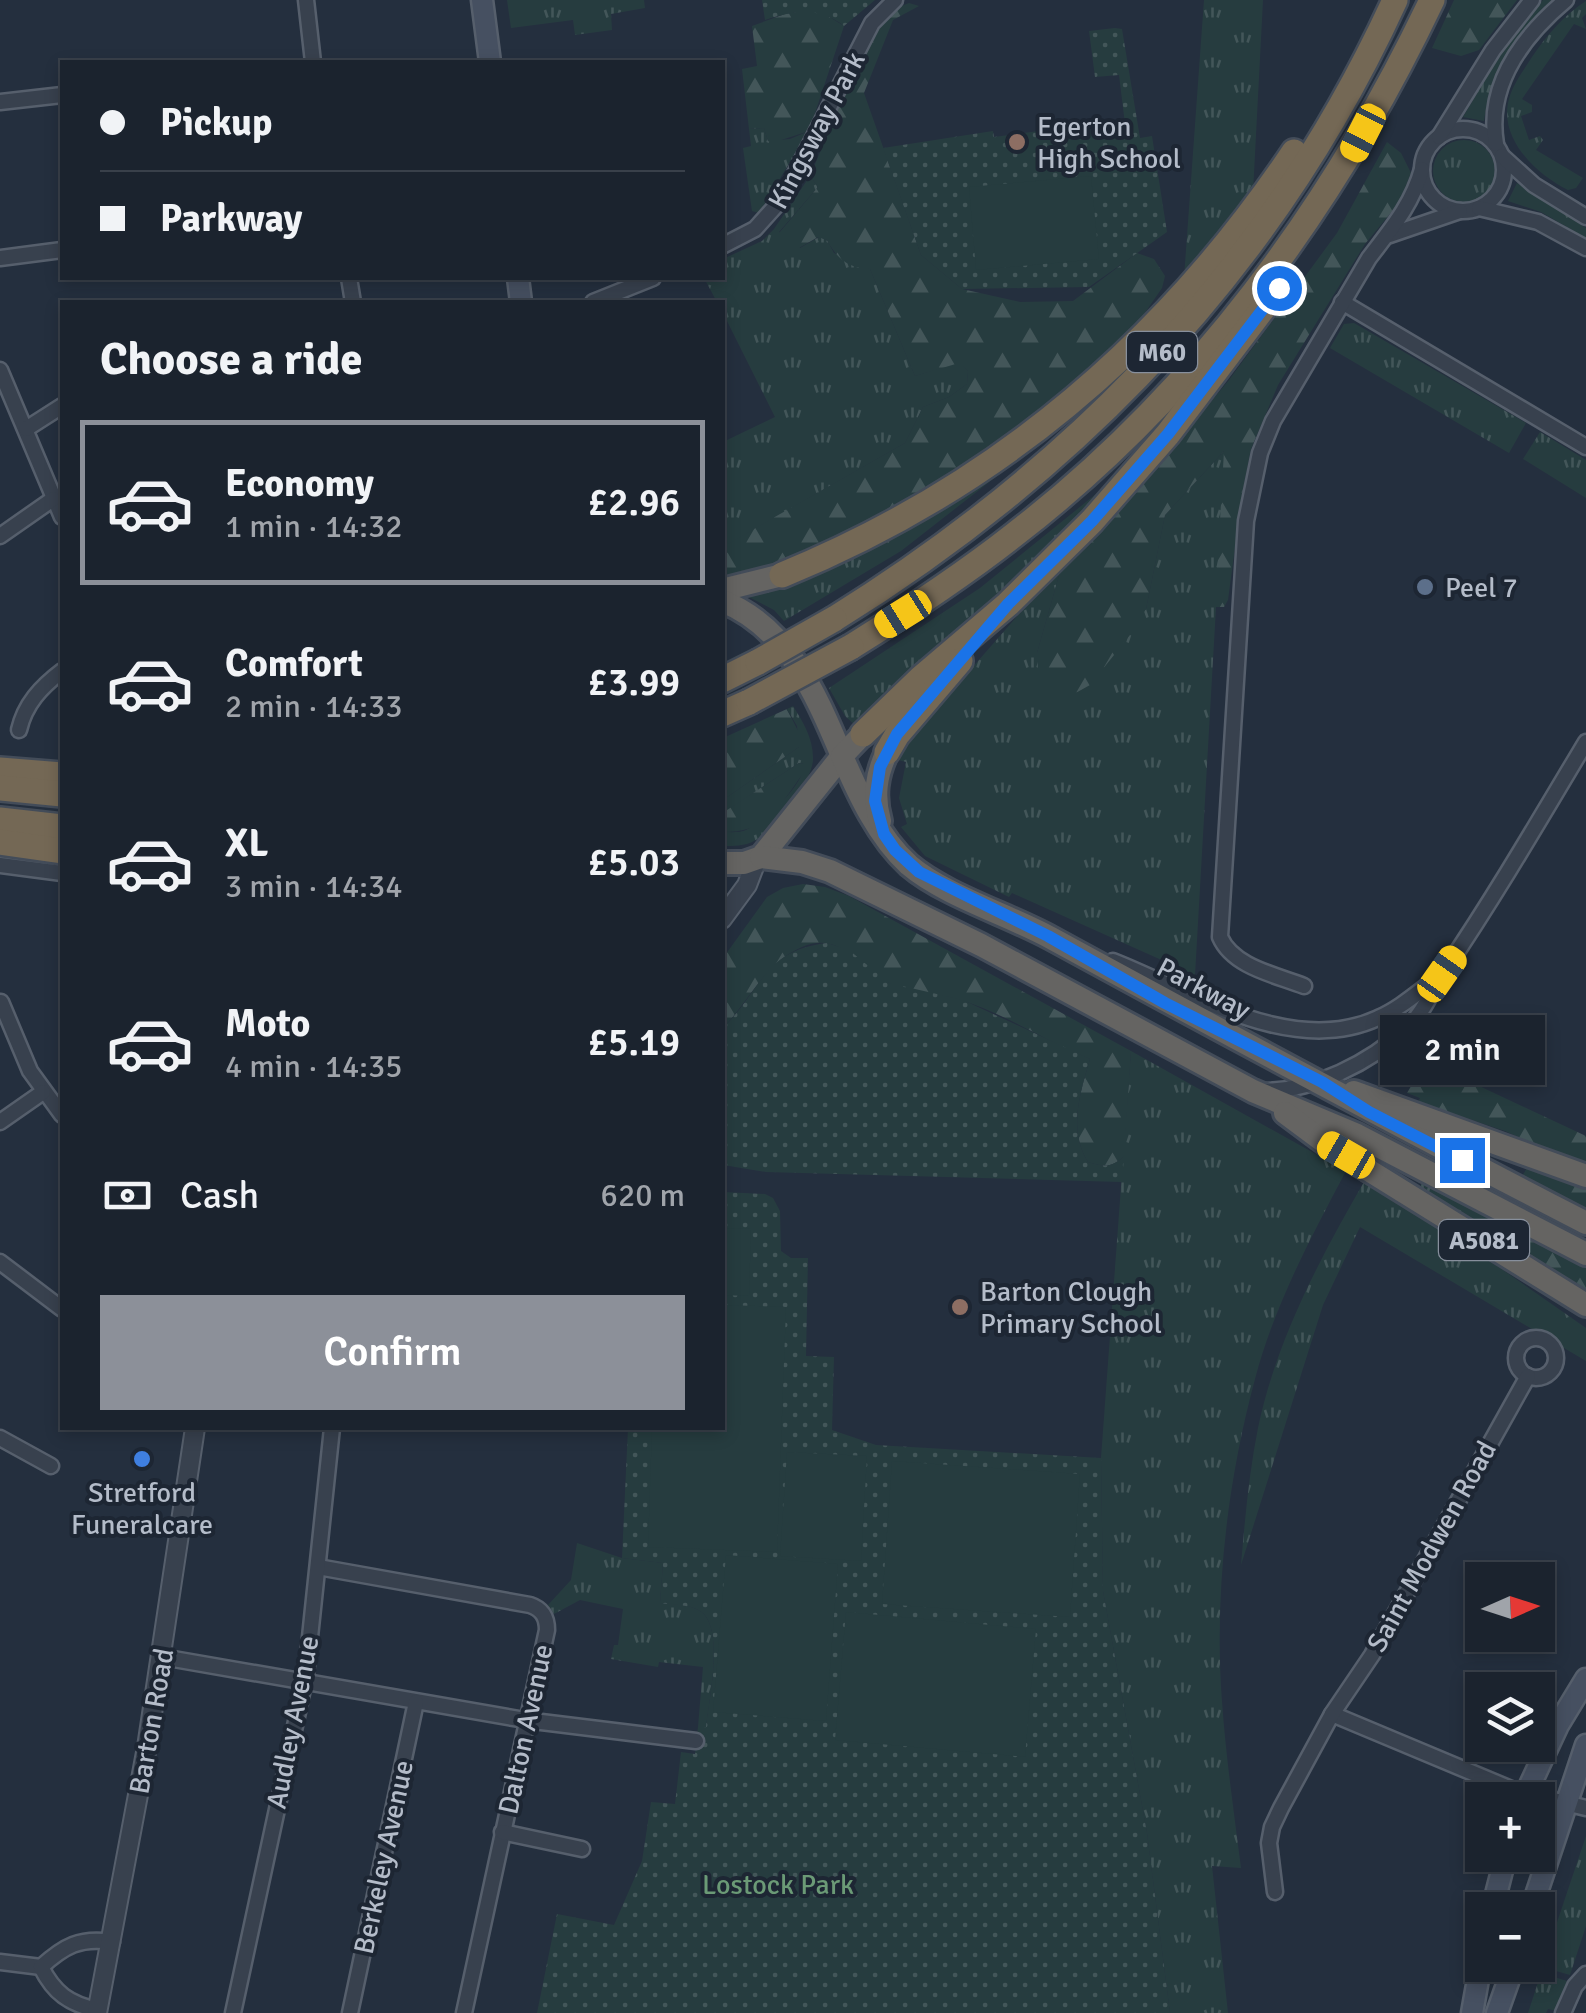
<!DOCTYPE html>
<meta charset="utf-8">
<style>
body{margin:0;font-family:Signika,sans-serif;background:#282f3a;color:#f1f3f6;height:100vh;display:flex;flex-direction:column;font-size:38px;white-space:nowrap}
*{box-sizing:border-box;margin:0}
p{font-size:32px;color:#a0a4aa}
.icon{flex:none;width:55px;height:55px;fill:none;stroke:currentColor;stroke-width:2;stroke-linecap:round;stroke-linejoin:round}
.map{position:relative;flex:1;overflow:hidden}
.drawer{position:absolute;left:60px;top:300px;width:665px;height:1130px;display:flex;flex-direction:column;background:#1b232e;border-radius:0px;box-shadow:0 5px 15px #0003,0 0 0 2px #39404a}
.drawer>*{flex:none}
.guide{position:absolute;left:60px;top:60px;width:665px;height:220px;border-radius:0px;box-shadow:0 5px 15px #0003,0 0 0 2px #39404a;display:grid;align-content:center;height:220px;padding:0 40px;background:#1b232e}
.needle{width:65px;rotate:87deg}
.tools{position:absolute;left:1465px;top:1562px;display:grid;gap:20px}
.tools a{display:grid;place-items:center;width:90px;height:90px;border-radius:0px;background:#1b232e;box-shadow:0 5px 15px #0003,0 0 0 2px #39404a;font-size:50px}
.end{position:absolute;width:45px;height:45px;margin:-22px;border:12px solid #1a73e8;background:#fff;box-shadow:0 0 0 5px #fff}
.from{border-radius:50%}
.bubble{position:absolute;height:70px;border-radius:0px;background:#1b232e;box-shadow:0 5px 15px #0003,0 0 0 2px #39404a;font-size:32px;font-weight:600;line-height:70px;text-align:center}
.car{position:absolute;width:30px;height:60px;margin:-30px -15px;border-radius:12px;box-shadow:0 0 8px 2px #0007;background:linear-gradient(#f5c518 24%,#345 0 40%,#f5c518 0 76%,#345 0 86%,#f5c518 0)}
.guide b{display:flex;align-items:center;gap:35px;height:95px;font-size:38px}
.guide b+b{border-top:2px solid #39404a}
.guide i{width:25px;height:25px;background:#f1f3f6}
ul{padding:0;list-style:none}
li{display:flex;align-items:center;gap:30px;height:165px;margin:0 20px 15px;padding:0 20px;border:5px solid transparent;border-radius:0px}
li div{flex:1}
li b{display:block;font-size:38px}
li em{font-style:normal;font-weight:600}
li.on{border-color:#8c9099}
li>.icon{width:90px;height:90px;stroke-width:1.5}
h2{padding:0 40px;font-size:45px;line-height:120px}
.pay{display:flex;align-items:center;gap:25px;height:110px;padding:0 40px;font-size:38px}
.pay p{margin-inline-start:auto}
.action{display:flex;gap:20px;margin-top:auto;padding:20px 40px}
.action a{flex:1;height:115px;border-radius:0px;background:#8c9099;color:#fff;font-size:40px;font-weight:600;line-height:115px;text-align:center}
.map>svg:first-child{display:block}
.grass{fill:url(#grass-tufts)}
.forest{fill:url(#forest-firs)}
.park{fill:url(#park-dots)}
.garden{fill:#263c3f}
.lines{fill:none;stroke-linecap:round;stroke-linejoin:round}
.minor-casing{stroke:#565f6c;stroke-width:19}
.tertiary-casing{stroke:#565f6c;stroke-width:22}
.secondary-casing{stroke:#565f6c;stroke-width:25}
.trunk-casing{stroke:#434c59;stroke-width:28}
.motorway-casing{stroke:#434c59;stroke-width:30}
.minor{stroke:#38414e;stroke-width:14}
.tertiary{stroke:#38414e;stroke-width:18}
.secondary{stroke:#465061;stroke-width:20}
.trunk{stroke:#656462;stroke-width:22}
.motorway{stroke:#746855;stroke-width:25}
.motorway-bridge-casing{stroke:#434c59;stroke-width:30;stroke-linecap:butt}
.motorway-bridge{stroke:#746855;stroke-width:25}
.route{stroke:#1a73e8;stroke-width:12}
.education-dot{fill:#8d6e63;stroke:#1d2633;stroke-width:4}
.service-dot{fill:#5c6f8a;stroke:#1d2633;stroke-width:4}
.shop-dot{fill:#3f7fe0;stroke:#1d2633;stroke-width:4}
.labels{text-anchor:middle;stroke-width:8;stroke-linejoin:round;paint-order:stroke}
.shield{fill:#1d2633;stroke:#878f9c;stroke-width:2.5}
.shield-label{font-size:25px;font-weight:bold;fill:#b4bcc9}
.poi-label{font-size:28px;fill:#b4bcc9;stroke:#1d2633;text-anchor:start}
.street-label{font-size:28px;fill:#b4bcc9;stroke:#1d2633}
.park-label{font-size:28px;fill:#6b9a76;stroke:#1d2633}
</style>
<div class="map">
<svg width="1586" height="2013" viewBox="0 0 1586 2013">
<defs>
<pattern id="grass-tufts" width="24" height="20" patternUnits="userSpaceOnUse" patternTransform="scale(2.5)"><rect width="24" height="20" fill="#263c3f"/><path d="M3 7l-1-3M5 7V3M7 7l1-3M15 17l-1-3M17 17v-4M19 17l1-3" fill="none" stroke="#435659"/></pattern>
<pattern id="forest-firs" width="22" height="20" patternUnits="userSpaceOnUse" patternTransform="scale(2.5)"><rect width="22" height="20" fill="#263c3f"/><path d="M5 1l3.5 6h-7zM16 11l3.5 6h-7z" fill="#435659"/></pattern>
<pattern id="park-dots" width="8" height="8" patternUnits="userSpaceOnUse" patternTransform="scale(2.5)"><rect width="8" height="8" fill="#263c3f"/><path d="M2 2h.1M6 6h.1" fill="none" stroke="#435659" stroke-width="1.8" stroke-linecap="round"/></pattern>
</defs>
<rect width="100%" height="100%" fill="#242f3e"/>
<g class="grass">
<path d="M507 0H644L645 8 611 14 612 30 575 35 573 20 511 28Z"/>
<path d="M1204 0H1263L1253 192 1184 278Z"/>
<path d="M1543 0H1552C1516 31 1491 74 1484 121L1463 117 1507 43Z"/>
<path d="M1586 1V14L1582 18 1586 29 1574 24 1522 99 1532 105V112L1521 116 1529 140 1540 136 1543 140 1536 150 1583 178 1576 188 1568 190C1536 174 1498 138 1509 99 1513 84 1524 70 1532 57 1546 36 1564 15 1586 1Z"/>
<path d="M764 128 768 141 790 139 809 131 759 213 752 211 743 148 751 146 749 129Z"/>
<circle cx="1464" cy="171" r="31"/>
<path d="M810 176 818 187 779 232 800 248 819 237 827 240 834 253 870 269 915 376 959 362 968 371 967 384 949 397 923 407 905 443 723 547V442L775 417 723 313 722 302H717L704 278H722L723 259 762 241 774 229Z"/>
<path d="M1517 183 1586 228V238L1541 212 1508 201Z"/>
<path d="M1354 323 1526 423 1509 453 1330 348 1344 324Z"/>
<path d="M1540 432 1586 460V498L1523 459Z"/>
<path d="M1043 440 901 551 784 621 774 610 749 597C853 560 952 501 1043 440Z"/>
<path d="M1225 450 1195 975 1012 893 1009 897 925 856 901 827 907 824 899 798 906 762 898 760 908 741 1062 565 1037 653 1146 609 1165 515Z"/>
<path d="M1123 472 1034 565 857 727 845 716 829 688 980 588Z"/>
<path d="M793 706C803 722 813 738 813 758 814 780 774 831 754 841 745 846 733 846 723 846V832C730 832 740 833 746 830 765 820 804 786 804 764L799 763 723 813V800L799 747 797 726 787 709Z"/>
<path d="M1131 1051 1346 1171C1311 1237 1274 1306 1255 1379 1227 1483 1214 1595 1222 1702 1226 1758 1234 1813 1241 1868L1212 1866 1228 2013H1170L1147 1833 1103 1591 1101 1458Z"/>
<path d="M1423 1181 1529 1236 1521 1245 1524 1253 1419 1189Z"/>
<path d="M1364 1182 1503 1270 1586 1328V1361L1360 1227 1323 1305 1241 1565C1245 1519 1249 1473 1258 1428 1276 1341 1320 1258 1364 1182Z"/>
<path d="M577 1543 622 1558 663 1563 660 1603C673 1604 689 1604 700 1611 725 1626 709 1701 706 1728L698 1727 703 1667 659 1662 658 1667 611 1659 614 1645H618L623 1609 580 1600 554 1614 548 1605 571 1580Z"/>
<path d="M1586 1836V1926L1570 1975 1542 1967Z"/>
<path d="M1541 1973 1567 1981 1557 2011 1548 2009 1546 2013H1528Z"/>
</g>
<g class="forest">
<path d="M1454 0H1517L1479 50 1461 56 1432 48Z"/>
<path d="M909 3 919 6 893 20 864 93 921 255 962 289 1020 302 1073 301 1137 253 1154 259 1165 276 1162 288 1142 317 1089 377 1026 429 858 531 774 568 723 579 722 547 905 443 923 407 949 397 967 384 968 371 959 363 915 376 870 269C848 268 837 259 827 240L818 237 799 248 786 244 779 233 818 187 810 176 873 27 887 12Z"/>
<path d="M808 10 823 13 844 26 809 131 772 143 768 141 764 128 749 129 742 69 757 66 752 26 785 14Z"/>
<path d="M1387 142 1401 153 1411 173 1399 203 1365 244 1278 385 1251 449 1242 495 1228 600 1224 607H1215L1224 451 1165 515 1146 609 1130 635 1090 685 1063 700 1039 685 1037 653 1062 565 1145 481 1229 380 1337 233Z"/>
<path d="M787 709 801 737 799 747 723 800V738Z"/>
<path d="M799 763 804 764V772C780 805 767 833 723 832L724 812Z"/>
<path d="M803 884 825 887 849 896 1131 1051 1124 1156C1112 1168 1104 1167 1088 1162 1068 1130 1080 1093 1090 1059 1047 1042 1007 1015 964 1001 940 993 911 994 889 983 859 968 841 930 802 947 764 963 750 1000 723 1028V958L767 897 783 888Z"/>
<path d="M1426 1061 1586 1136V1169L1505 1131 1418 1102 1420 1098 1407 1093Z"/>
<path d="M1528 1166 1586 1189V1213L1520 1180Z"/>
<path d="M1529 1236 1586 1267V1291L1524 1253 1521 1245Z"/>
</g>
<g class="park">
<path d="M762 0H875L844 26C818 6 794 11 765 20Z"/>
<path d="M1115 28 1122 29 1140 138 1152 136 1167 232 1089 287 962 289 921 255 883 148 993 131 994 137 1092 124 1093 128 1125 124 1119 75 1095 77 1089 31Z"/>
<path d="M827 943 849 950 889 983 963 1000 1090 1059C1080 1093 1068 1130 1088 1162 1104 1167 1112 1168 1124 1156L1122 1182 766 1172 723 1165V1028C762 989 764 950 827 943Z"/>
<path d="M723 1192 765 1194 773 1198 780 1211 781 1251 791 1258H808L806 1356 834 1357 832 1430 876 1445 1101 1458 1103 1591 1147 1833 1170 2013H537L557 1914 614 1925 642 1861 651 1802 675 1804 681 1752 695 1754 698 1727H706C709 1700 725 1626 700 1611 689 1604 673 1605 660 1603L663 1563 622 1558 628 1428H722Z"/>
</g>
<g class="garden">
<path d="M1091 176 1099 259 976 270 969 187Z"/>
<path d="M723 1228 751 1229 749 1296 723 1295Z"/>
<path d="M723 1305 786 1307 777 1552 648 1547 652 1428H722Z"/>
<path d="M787 1452 867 1456 861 1561 780 1556Z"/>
<path d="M892 1461 1080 1474 1070 1617 882 1604Z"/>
<path d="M726 1555 838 1564 826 1721 713 1712Z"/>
<path d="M846 1612 1036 1629 1025 1757 835 1740Z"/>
</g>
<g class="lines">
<defs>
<g id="minor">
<path d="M306 0 313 62"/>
<path d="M0 102 62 95"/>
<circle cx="1463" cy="170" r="41"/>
<path d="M1439 137 1493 50 1532 0"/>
<path d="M1496 144C1486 85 1522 37 1566 0"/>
<path d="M1502 156 1534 185 1586 217"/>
<path d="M1479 208 1538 222 1586 248"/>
<path d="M1390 235 1460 211"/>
<path d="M722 246 755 229 782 199 872 23 895 0"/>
<path d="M0 258 62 250"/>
<path d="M349 278 353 302"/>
<path d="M593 302 653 278"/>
<path d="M1342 302 1586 447"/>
<path d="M0 370 62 517"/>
<path d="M26 429 62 406"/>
<path d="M0 536 53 499"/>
<path d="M19 730C25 704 41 687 62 671"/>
<path d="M0 865 62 873"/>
<path d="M1113 961C1192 992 1292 1058 1378 1018 1399 1009 1417 993 1436 979"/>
<path d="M1304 986C1276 975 1233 967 1220 937L1246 521 1260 453 1273 421 1369 258C1391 229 1412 205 1422 169"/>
<path d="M1 1002 30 1071 62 1115"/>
<path d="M1262 1091C1314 1091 1370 1063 1407 1028 1424 1012 1432 990 1445 970 1495 896 1540 819 1586 742"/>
<path d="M0 1122 43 1092"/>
<path d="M0 1262 62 1309"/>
<circle cx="1536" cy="1358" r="20"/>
<path d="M0 1438 51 1466"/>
<path d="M318 1567 530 1605C542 1609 547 1617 547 1630L464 2013"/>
<path d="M162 1657 525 1720 696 1741"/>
<path d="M1332 1714 1516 1791 1586 1808"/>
<path d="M502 1832 582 1849"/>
<path d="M1275 1892 1269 1843 1272 1827 1281 1808 1332 1714 1372 1655 1528 1376"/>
<path d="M0 1962 41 1967"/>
<path d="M98 2010C69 2004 54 1993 41 1967 64 1946 80 1937 112 1942"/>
<path d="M233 2013 306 1675 332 1428"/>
<path d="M350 2013 416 1702"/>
<path d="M1563 2013 1575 1986 1586 1974"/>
</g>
<g id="tertiary">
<path d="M722 919 747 885 757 859"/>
<path d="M97 2013 147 1747 195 1428"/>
</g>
<g id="secondary">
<path d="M482 0 490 62"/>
<path d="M518 278 521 302"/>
<path d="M1523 1800 1558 1725 1586 1679"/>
<path d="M1492 1910 1506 1855"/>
<path d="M1531 1910 1586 1745"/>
<path d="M1472 2013 1482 1957"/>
<path d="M1497 2013 1514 1965"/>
</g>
<g id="trunk">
<path d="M722 590 782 575"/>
<path d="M722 601C788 627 816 695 842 756L761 857 744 863H722"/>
<path d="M863 734 842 756C858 793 878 837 909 865 944 895 1009 915 1051 938 1229 1035 1406 1130 1586 1223"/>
<path d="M880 821C873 796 876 775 887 752"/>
<path d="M761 857 802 862 830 871 981 945 1253 1091 1357 1135 1586 1254"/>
<path d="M1354 1092 1586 1176"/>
<path d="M1285 1113 1328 1145 1586 1305"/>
</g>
<g id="motorway">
<path d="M782 575C997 487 1165 344 1294 152"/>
<path d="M834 619C1079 467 1274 264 1395 0"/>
<path d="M851 647C907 612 962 576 1014 535 1196 395 1334 206 1432 0"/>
<path d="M722 680 758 662"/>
<path d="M722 714 749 702"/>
<path d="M863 734 921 678 1008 604 1092 521 1168 434 1283 282"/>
<path d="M887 752 897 735 960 661"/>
<path d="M0 770 62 775"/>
<path d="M0 788 62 794"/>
<path d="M0 820 62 827"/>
<path d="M0 842 62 851"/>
</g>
</defs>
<use href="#minor" class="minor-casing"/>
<use href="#tertiary" class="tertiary-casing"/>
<use href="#secondary" class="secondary-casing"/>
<use href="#trunk" class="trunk-casing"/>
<use href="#motorway" class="motorway-casing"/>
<use href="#minor" class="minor"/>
<use href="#tertiary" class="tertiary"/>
<use href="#secondary" class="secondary"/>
<use href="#trunk" class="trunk"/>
<use href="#motorway" class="motorway"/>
<defs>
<g id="motorway-bridge">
<path d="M758 662 834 619"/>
<path d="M749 702 851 647"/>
</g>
</defs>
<use href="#motorway-bridge" class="motorway-bridge-casing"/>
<use href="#motorway-bridge" class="motorway-bridge"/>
</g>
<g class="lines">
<path class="route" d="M1279 288 1168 434 1092 521 1008 604 897 734 880 767 875 801 884 834 895 850 919 872 1048 936 1165 1003 1322 1082 1369 1112 1462 1160"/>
</g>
<g class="education-dot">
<circle cx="1017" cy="142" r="10"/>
<circle cx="960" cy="1307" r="10"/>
</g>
<circle class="service-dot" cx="1425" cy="587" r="10"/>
<circle class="shop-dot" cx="142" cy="1459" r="10"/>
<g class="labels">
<g class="shield">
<rect x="1127" y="332" width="70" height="40" rx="8"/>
<rect x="1439" y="1220" width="90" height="40" rx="8"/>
</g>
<g class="shield-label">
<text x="1162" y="361">M60</text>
<text x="1484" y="1249">A5081</text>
</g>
<g class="poi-label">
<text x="1037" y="136">Egerton<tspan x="1037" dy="32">High School</tspan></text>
<text x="1445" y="597">Peel 7</text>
<text x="980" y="1301">Barton Clough<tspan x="980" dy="32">Primary School</tspan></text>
<text x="142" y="1502" text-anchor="middle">Stretford<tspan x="142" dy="32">Funeralcare</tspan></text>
</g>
<g class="street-label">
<text transform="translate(816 130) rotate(-62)" y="10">Kingsway Park</text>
<text transform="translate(1204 988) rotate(28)" y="10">Parkway</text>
<text transform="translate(1431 1546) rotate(-61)" y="10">Saint Modwen Road</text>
<text transform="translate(151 1721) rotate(-80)" y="10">Barton Road</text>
<text transform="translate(292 1722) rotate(-79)" y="10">Audley Avenue</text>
<text transform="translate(525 1729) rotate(-78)" y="10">Dalton Avenue</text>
<text transform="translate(383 1857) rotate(-78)" y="10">Berkeley Avenue</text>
</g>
<g class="park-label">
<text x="778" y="1894">Lostock Park</text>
</g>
</g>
</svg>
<div class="tools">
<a><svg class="needle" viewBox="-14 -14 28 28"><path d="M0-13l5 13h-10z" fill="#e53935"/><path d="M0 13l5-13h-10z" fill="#a0a4aa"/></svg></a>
<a><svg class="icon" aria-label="layers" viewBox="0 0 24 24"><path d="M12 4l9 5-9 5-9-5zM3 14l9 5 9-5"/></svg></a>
<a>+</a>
<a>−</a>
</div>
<i class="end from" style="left:1279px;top:288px"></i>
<i class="end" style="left:1462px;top:1160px"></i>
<div class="bubble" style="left:1380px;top:1015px;width:165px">2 min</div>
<i class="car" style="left:1363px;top:133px;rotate:207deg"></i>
<i class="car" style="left:903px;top:614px;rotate:238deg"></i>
<i class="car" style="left:1442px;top:974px;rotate:35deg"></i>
<i class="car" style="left:1346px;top:1155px;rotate:300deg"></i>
<div class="guide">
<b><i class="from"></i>Pickup</b>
<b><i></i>Parkway</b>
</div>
<section class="drawer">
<h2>Choose a ride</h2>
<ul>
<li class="on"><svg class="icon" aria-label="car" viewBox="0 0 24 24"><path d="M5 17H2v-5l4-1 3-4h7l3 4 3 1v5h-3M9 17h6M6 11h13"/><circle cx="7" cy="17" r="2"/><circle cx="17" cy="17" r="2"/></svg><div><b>Economy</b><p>1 min · 14:32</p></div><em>£2.96</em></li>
<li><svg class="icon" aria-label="car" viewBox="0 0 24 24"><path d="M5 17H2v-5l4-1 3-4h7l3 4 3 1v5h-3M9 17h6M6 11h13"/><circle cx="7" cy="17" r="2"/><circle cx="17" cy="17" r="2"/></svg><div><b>Comfort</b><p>2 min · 14:33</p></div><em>£3.99</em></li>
<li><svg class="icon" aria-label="car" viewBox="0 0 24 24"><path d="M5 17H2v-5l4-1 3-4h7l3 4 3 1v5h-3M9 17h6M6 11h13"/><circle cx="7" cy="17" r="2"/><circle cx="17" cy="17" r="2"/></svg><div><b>XL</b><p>3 min · 14:34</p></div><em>£5.03</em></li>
<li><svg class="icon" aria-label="car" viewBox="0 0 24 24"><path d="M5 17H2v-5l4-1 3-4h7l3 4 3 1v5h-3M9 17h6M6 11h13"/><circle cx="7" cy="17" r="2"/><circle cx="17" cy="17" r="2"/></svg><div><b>Moto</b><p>4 min · 14:35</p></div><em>£5.19</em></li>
</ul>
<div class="pay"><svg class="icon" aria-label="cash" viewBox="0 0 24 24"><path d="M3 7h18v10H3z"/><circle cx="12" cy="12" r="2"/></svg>Cash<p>620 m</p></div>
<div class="action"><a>Confirm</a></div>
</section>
</div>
